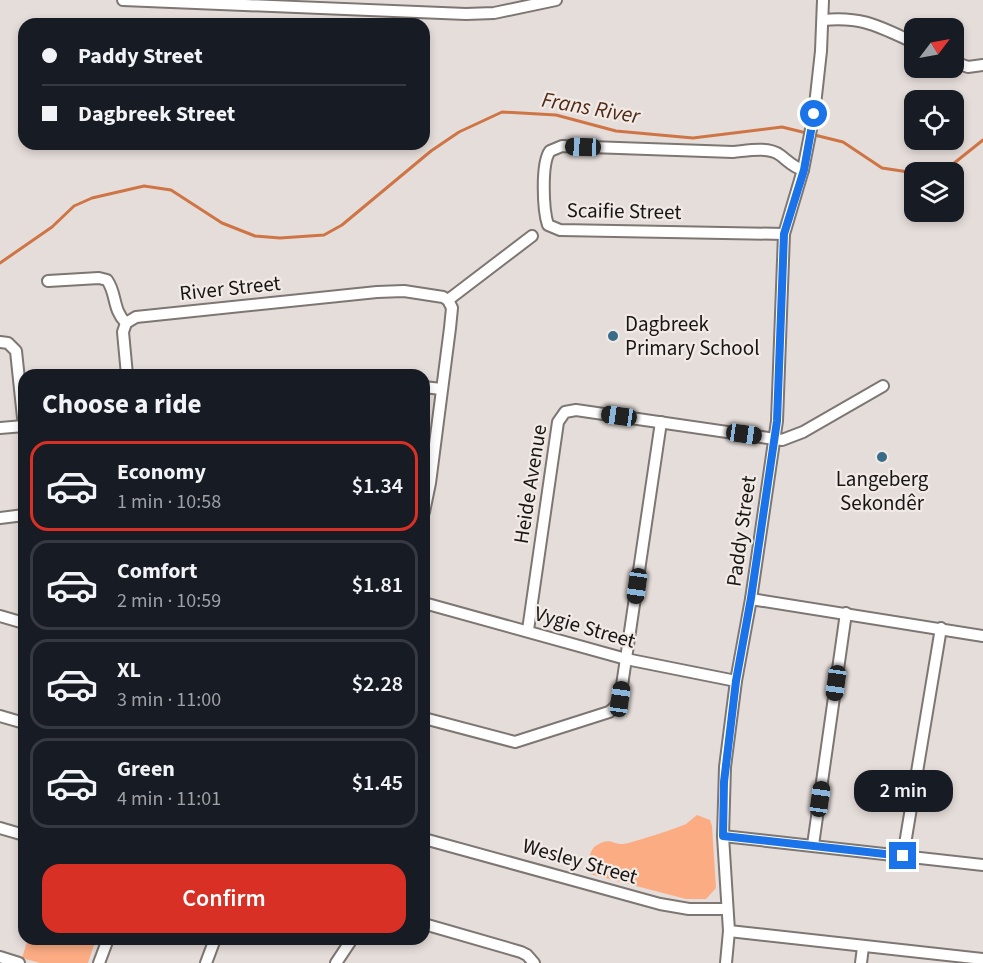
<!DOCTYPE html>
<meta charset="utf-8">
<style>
body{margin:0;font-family:"Source Sans 3",sans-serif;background:#242831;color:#f1f3f6;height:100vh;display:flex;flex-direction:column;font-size:22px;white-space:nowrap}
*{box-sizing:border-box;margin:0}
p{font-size:20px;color:#9ea1a6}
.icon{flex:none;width:33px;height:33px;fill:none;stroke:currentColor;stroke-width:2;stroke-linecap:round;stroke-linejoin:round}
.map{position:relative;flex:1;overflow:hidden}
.side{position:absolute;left:18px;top:369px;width:412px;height:576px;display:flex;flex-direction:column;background:#171b24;border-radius:18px;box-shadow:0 3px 9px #0003}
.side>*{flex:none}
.hud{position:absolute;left:18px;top:18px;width:412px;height:132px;border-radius:18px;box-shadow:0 3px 9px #0003;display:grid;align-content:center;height:132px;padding:0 24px;background:#171b24}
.needle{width:39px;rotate:58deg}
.buttons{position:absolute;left:904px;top:18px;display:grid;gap:12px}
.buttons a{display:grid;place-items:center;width:60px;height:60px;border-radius:12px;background:#171b24;box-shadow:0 3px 9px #0003;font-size:30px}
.end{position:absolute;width:27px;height:27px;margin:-14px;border:8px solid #1a73e8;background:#fff;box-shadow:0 0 0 3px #fff}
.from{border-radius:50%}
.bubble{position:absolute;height:42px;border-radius:18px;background:#171b24;box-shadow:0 3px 9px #0003;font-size:20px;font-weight:600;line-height:42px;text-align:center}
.car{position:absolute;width:18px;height:36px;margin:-18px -9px;border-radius:8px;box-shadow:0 0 4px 2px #0007;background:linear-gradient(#222 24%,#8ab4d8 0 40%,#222 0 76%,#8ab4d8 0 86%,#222 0)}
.hud b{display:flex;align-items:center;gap:21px;height:57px;font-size:22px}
.hud b+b{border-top:2px solid #363941}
.hud i{width:15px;height:15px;background:#f1f3f6}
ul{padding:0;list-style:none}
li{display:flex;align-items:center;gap:18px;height:90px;margin:0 12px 9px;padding:0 12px;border:3px solid #363941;border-radius:18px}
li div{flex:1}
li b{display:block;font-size:22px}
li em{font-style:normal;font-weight:600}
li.current{border-color:#d93025}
li>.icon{width:54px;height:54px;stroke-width:1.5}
h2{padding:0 24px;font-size:27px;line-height:72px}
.action{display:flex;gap:12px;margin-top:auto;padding:12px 24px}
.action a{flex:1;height:69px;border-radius:18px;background:#d93025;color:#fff;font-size:24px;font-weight:600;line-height:69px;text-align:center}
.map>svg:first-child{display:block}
.green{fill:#fbac83}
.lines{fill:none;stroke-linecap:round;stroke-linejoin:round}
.stream{stroke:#cf7545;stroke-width:3}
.street-casing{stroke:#7d7672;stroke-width:14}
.street{stroke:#fff;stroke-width:10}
.route{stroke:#1a73e8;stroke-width:8}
.poi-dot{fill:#386c88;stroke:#f2eae6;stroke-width:2}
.labels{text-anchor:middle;stroke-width:4.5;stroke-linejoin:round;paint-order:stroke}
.street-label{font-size:21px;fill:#181614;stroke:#f2eae6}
.poi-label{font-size:21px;fill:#181614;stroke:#f2eae6;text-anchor:start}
.water-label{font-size:22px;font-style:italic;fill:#4f2a15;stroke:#f2eae6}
</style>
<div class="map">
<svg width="983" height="963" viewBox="0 0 983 963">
<rect width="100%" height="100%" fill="#e5ddd9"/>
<g class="green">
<path d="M697 815 710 820 712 826 716 888 706 899H686L590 874C586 867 589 849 597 845 610 837 612 844 623 844 629 844 680 827 686 824 690 821 693 818 697 815Z"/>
<path d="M28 939H96L88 963H40L22 958Z"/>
</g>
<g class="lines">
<g class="stream">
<path d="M943 172 983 140"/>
<path d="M0 263 52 227 74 206 92 198 144 186 171 190 222 223 255 236 280 238 324 235 342 225 431 151 459 132 502 112 556 115 616 131 693 138 782 127 843 142 882 168 915 173"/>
</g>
<defs>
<g id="street">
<path d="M123 0 466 14 494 13 556 0"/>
<path d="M823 20C863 16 880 27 915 43"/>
<path d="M954 62 968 67 983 65"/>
<path d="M784 234 560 230 548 225C543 210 541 163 550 151L562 146 733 152C746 151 768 146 780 155 788 161 793 167 803 170"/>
<path d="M48 281 99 278 107 280C117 294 112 309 126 323"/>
<path d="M448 300 532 236"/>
<path d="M126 323 136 317 377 292 404 291 443 297 448 300"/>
<path d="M126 323 123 332 127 375"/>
<path d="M0 342 8 343 16 351 24 427"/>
<path d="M424 387 441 389"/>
<path d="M0 428 24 426"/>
<path d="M424 512 430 483 450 328 452 308 448 300"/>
<path d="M0 518 24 515"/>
<path d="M751 599 983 636"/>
<path d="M424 603 626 659 736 681"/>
<path d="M0 616 24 623"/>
<path d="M528 630 558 422 565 412 576 410 782 440 803 432 883 386"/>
<path d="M0 716 24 723"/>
<path d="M424 718 515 742 609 712 614 708 620 699 661 422"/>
<path d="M0 828 24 835"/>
<path d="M723 836 983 865"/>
<path d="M424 839 660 904 689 909H727"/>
<path d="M813 845 846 613"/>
<path d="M903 856 941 628"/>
<path d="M424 924 521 952 527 955 534 963"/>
<path d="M729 931 983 959"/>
<path d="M0 957 19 963"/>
<path d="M99 963 108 939"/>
<path d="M206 963 215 939"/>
<path d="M336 963 352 939"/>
<path d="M726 963 729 931 723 836 725 767 736 681 751 599 777 421 784 234 803 170 814 114 821 51 823 0"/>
<path d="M861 963 863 947"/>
</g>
</defs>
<use href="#street" class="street-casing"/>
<use href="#street" class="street"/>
</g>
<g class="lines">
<path class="route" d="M814 114 804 170 784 234 777 421 751 598 736 681 724 782 723 836 903 856"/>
</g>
<g class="poi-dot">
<circle cx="613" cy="336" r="6"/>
<circle cx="882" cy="457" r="6"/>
</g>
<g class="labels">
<g class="street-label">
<text transform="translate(624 211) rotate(1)" y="7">Scaifie Street</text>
<text transform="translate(230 288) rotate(-6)" y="7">River Street</text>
<text transform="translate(530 484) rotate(-81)" y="7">Heide Avenue</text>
<text transform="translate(741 531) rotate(-82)" y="7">Paddy Street</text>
<text transform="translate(585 627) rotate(16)" y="7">Vygie Street</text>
<text transform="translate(580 861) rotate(16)" y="7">Wesley Street</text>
</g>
<g class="poi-label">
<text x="625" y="331">Dagbreek<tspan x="625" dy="24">Primary School</tspan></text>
<text x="882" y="486" text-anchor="middle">Langeberg<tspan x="882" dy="24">Sekondêr</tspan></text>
</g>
<g class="water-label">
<text transform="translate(591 107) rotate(10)" y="8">Frans River</text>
</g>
</g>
</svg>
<div class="buttons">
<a><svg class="needle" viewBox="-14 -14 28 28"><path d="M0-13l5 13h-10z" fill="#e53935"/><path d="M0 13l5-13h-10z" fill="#9ea1a6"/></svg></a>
<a><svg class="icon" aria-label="locate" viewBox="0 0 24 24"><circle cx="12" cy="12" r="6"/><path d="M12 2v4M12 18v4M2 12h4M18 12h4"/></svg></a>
<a><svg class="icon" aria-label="layers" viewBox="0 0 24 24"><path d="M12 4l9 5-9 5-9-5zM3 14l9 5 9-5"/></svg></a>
</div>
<i class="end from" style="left:814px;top:114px"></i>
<i class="end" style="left:903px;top:856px"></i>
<div class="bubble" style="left:854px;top:770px;width:99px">2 min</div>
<i class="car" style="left:583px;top:147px;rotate:272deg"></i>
<i class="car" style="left:619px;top:416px;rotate:278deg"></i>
<i class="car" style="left:744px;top:434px;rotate:98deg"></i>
<i class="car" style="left:637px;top:586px;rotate:188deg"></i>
<i class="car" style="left:836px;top:683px;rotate:188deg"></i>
<i class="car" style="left:620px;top:699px;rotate:8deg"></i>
<i class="car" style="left:820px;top:799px;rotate:8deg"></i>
<div class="hud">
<b><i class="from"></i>Paddy Street</b>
<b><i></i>Dagbreek Street</b>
</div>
<section class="side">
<h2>Choose a ride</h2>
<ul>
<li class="current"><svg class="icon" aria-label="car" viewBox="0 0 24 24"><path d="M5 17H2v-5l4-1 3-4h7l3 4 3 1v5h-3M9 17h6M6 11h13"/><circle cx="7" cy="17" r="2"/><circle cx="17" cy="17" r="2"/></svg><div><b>Economy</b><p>1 min · 10:58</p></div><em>$1.34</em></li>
<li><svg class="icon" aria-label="car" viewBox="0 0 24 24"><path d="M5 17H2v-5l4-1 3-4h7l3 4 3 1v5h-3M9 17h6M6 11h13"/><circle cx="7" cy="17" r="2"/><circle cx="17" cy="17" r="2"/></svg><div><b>Comfort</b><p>2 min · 10:59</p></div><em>$1.81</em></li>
<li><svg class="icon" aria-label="car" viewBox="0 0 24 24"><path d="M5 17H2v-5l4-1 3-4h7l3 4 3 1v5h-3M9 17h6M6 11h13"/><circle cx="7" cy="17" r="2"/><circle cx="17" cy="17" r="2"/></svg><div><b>XL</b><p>3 min · 11:00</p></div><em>$2.28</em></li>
<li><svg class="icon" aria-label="car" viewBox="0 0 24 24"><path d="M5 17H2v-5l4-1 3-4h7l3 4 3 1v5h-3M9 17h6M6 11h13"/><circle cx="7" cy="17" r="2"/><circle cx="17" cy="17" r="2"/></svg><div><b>Green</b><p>4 min · 11:01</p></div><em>$1.45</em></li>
</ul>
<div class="action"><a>Confirm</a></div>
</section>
</div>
